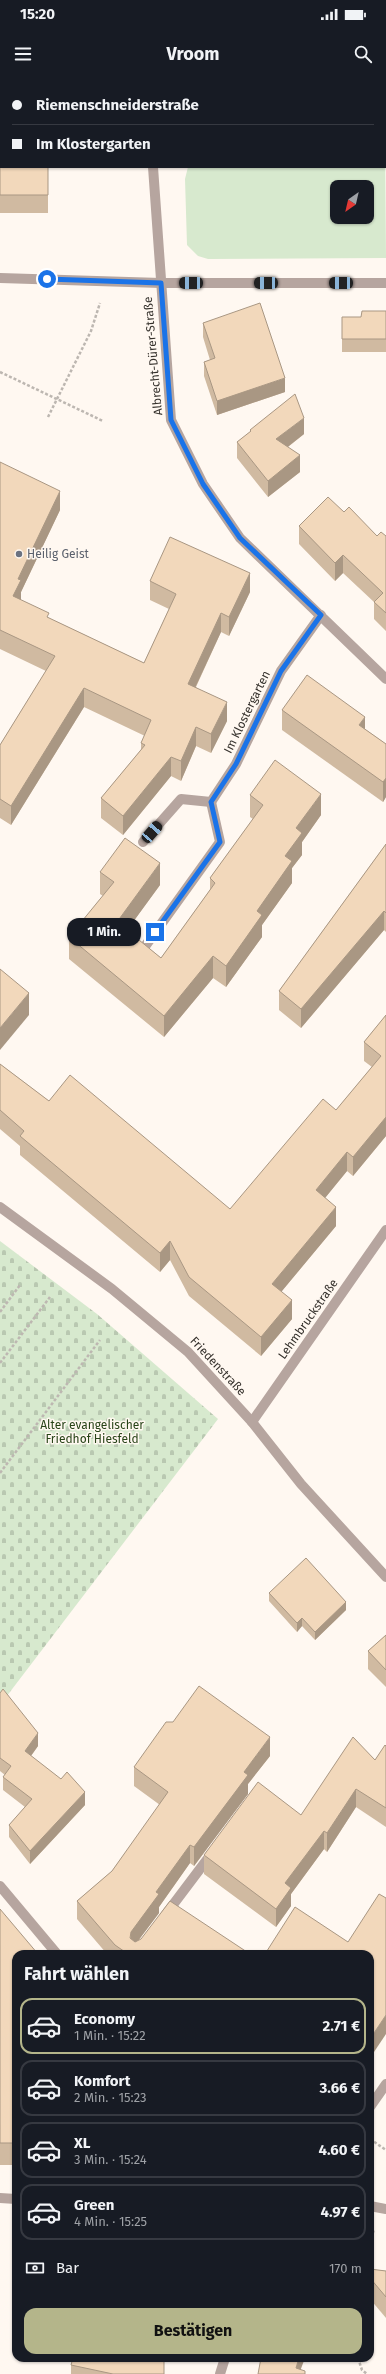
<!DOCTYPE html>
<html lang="de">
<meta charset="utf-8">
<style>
body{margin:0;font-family:"Fira Sans",sans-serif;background:#242831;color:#f1f3f6;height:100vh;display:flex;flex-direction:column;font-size:15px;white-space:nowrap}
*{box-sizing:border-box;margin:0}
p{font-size:13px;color:#9ea1a6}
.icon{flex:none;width:22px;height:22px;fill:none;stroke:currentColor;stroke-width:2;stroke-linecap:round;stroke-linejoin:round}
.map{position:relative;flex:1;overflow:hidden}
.side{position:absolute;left:12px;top:1870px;width:362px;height:412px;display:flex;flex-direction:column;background:#171b24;border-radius:12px;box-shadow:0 1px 3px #0004}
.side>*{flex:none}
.top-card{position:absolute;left:0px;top:0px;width:386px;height:88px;box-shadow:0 1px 3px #0004;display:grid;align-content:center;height:88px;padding:0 12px;background:#171b24}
.needle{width:26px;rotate:214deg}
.controls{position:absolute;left:330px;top:100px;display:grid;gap:8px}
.controls a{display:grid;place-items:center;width:44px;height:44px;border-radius:8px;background:#171b24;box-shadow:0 1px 3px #0004;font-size:20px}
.end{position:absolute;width:18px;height:18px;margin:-9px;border:5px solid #1a73e8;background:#fff;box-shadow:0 0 0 2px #fff}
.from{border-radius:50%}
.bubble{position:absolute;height:28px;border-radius:12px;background:#171b24;box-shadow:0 1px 3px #0004;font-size:13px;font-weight:700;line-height:28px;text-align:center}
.car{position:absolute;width:12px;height:24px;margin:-12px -6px;border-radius:5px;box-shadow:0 0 3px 1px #0007;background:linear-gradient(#222 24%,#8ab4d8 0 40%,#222 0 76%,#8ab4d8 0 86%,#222 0)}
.top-card b{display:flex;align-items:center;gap:14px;height:38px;font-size:15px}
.top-card b+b{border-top:1px solid #363941}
.top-card i{width:10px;height:10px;background:#f1f3f6}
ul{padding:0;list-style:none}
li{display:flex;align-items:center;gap:12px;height:56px;margin:0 8px 6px;padding:0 4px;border:2px solid #363941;border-radius:12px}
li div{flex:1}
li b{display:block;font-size:15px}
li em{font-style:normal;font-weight:700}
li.on{border-color:#b4b58a}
li>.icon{width:36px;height:36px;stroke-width:1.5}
h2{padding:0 12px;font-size:18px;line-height:48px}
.pay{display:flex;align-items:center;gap:10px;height:44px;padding:0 12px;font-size:15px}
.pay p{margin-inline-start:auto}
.primary-button{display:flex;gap:8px;margin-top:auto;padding:8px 12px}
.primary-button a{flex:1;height:46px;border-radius:12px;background:#b4b58a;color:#111;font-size:16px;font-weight:700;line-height:46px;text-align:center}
.status{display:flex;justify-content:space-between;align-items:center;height:28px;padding:0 20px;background:#171b24;direction:ltr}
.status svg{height:11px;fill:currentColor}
header{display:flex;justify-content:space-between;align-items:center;height:52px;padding:0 12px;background:#171b24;font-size:18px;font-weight:700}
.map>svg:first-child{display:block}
.cemetery{fill:url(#cemetery-stones)}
.green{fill:#d7e9ce;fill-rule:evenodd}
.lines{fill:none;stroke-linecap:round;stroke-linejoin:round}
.path{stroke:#bdb7b1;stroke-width:2.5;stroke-dasharray:3 2;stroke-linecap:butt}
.minor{stroke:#b6a59f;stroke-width:10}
.wall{fill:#d0baa1}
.shaded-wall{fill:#a99783}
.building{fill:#f2d8bb;stroke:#a99783}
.route{stroke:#1a73e8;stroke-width:5}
.worship-dot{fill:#6b7280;stroke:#fff8f1;stroke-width:1.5}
.labels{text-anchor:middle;stroke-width:3;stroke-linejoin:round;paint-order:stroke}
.street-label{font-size:12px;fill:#35312c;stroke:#fff8f1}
.worship-label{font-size:12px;fill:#5b616d;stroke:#fff8f1;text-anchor:start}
.park-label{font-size:12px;fill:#284418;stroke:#fff8f1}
</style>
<div class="status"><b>15:20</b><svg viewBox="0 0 49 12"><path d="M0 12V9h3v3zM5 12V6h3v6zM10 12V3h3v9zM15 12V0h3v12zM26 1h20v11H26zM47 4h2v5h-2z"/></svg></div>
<header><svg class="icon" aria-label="menu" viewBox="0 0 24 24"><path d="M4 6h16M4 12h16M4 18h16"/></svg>Vroom<svg class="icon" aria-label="search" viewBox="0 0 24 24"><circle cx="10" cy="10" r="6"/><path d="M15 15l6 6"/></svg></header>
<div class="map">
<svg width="386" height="2294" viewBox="0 0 386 2294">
<defs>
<pattern id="cemetery-stones" width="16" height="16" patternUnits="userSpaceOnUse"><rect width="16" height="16" fill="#d7e9ce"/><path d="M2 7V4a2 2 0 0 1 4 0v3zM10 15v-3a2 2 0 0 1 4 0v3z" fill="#b9c8b1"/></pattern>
</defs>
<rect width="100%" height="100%" fill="#fff8f1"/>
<path class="cemetery" d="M0 1161 97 1234 218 1339 0 1625Z"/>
<path class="green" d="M385 60 386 178 208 179 198 176 187 165 185 99 188 87H385ZM337 107H367V137H337Z"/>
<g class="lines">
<g class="path">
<path d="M0 292 103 341"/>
<path d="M48 337 91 251 100 223"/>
<path d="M0 1232 20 1205"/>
<path d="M0 1283 50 1217"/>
<path d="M0 1393 100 1260"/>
<path d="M370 2059 386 2070"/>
<path d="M370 2163 374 2149"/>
<path d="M358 2278 362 2290 367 2294"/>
</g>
<g class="minor">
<path d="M148 0V1"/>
<path d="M385 39H386"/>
<path d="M153 87 171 340 203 404 240 458 386 599"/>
<path d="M0 198 161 203H386"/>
<path d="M143 762 181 719 211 722 236 684 281 591 321 535"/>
<path d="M146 865 220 762 211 722"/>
<path d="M0 1127 112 1209 188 1272 252 1342 301 1404 386 1497"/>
<path d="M252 1342 386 1150"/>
<path d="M0 1806 57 1874"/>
<path d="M166 1834 212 1773"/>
<path d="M370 2027 386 2004"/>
<path d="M0 2118 16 2119"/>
<path d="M370 2126 386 2129"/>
<path d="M220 2294 225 2278"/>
</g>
</g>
<g class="wall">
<path d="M0 0 48 87V133H0Z"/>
<path d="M386 231V272H342V237H361Z"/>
<path d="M203 243 285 312 217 335 204 296V282L210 280 203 257Z"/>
<path d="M250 350 304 354 288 367 300 392 268 417 237 378V362L250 352Z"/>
<path d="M0 382 60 430 21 512V520L49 538 144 583 169 529 150 520V501L250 512 229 556 221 552 196 607 227 641 211 673 196 666 181 701 171 696 123 755 101 738V718L141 670V663L145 656 84 627 11 745 0 738V665L46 591 0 569Z"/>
<path d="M344 432 377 456H386V551L374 539V522L343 493 335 501 299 464V446Z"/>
<path d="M282 630 365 649 386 664V717L383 722 282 650Z"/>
<path d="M250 715 321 735 302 762V775L292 788V803L262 845V857L226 907 213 898 164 957 69 879V857L103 816 100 814V792L160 805 127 850 161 878 210 810V798L253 739 250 737Z"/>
<path d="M386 764V852L384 850 301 948 279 930V911Z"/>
<path d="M386 935V1056L353 1096 347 1091 325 1118 336 1146 281 1212 292 1239 261 1276 189 1216 170 1180 160 1192 20 1075V1066L0 1049V984L49 1021 230 1129 336 1030 372 987 364 981V962Z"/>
<path d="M269 1513 346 1530 315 1560 302 1546 297 1552 269 1521Z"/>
<path d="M386 1555V1607L368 1589V1571Z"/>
<path d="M0 1613 38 1666 31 1676 85 1725 30 1784 9 1757V1745L25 1727 3 1710V1697L5 1695 0 1691Z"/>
<path d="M386 1666V1747L356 1727 327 1772 324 1769 291 1814V1826L276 1847 204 1794V1775L301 1735 375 1680Z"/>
<path d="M270 1676 248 1704V1714L194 1786 190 1783 159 1827V1833L138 1861 250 1874H107L77 1839V1821L112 1791 160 1725 134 1706V1687Z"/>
<path d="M0 1829 16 1874V1984L13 1986V2014H16V2085H0Z"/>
<path d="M370 2189 386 2191V2238L370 2219Z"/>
<path d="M71 2285 165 2294H71Z"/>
</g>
<g class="shaded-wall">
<path d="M285 298V312L217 335V321Z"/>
<path d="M304 338V354L276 376V359Z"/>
<path d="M300 375V392L268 417V401Z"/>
<path d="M60 411V430L21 512V519L13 535V516L18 499Z"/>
<path d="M343 475V493L335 501V483Z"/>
<path d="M250 493V512L229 556V537Z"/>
<path d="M221 533V552L188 623V604Z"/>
<path d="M84 608V627L11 745V726Z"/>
<path d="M227 622V641L211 673V654Z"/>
<path d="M365 637V656L359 645Z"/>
<path d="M196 647V666L181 701V681Z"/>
<path d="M171 677V696L123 755V736Z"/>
<path d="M386 698V717L383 722V702Z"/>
<path d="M321 714V735L302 762V775L292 788V803L262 845V857L226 907V886L257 831 285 776 296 748Z"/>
<path d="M160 783V805L117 864V842Z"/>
<path d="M384 831V850L301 948V929Z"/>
<path d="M213 876V898L164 957V936Z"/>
<path d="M29 913V935L0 970V948Z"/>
<path d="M386 1037V1056L353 1096V1077Z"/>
<path d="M347 1072V1091L316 1129V1110Z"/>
<path d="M336 1127V1146L272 1223V1204Z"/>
<path d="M170 1161V1180L160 1192V1173Z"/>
<path d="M292 1220V1239L261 1276V1257Z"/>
<path d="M346 1522V1530L315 1560V1552Z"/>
<path d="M302 1538V1546L297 1552V1543Z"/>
<path d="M38 1653V1666L25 1684V1671Z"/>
<path d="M270 1657V1676L248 1704V1714L194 1786V1767L244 1692Z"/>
<path d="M356 1709V1727L327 1772V1753Z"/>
<path d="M85 1712V1725L30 1784V1771Z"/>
<path d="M324 1751V1769L291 1814V1826L276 1847V1829L285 1803Z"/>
<path d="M190 1765V1783L159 1827V1833L131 1870 130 1874 131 1852 156 1812Z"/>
<path d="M386 1935V1954L370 1978V1959Z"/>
<path d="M16 1962V1984L13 1986V1965Z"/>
<path d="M299 2278H305L299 2294 296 2288Z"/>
</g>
<g class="building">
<path d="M0 0H71V1H1V87H48V115H0Z"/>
<path d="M260 223 285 298 217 321 204 282 215 278 203 243Z"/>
<path d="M362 231H386V259H342V237H361Z"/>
<path d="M295 314 304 338 276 359 300 375 268 401 237 362 251 351 250 350Z"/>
<path d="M0 382 60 411 18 499 21 500 13 516 49 533 47 537 144 583 176 514 150 501 170 457 250 493 229 537 221 533 188 604 227 622 211 654 196 647 181 681 171 677 123 736 101 718 145 665 141 663 151 640 84 608 11 726 0 719V665L55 576 0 550Z"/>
<path d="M328 417 344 432 349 427 377 456 381 452 386 456V533L374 522 383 513 343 475 335 483 299 446Z"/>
<path d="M307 595 365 637 359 645 386 664V698L383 702 282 630Z"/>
<path d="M275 680 321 714 296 748 302 753 285 776 292 781 257 831 262 835 226 886 213 876 164 936 69 857 114 802 100 792 125 758 160 783 117 842 161 878 215 803 210 798 263 725 250 715Z"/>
<path d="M386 764V833L384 831 301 929 279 911Z"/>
<path d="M0 889 29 913 0 948Z"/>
<path d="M386 935V1037L353 1077 347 1072 316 1110 336 1127 272 1204 292 1220 261 1257 189 1197 170 1161 160 1173 20 1056 24 1051 0 1030V984L49 1021 70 995 230 1129 323 1019 336 1030 381 976 364 962Z"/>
<path d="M306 1478 346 1522 315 1552 302 1538 297 1543 269 1513Z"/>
<path d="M386 1555V1590L368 1571Z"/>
<path d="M199 1606 270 1657 244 1692 248 1695 194 1767 190 1765 156 1812 159 1814 131 1852 130 1858 135 1862 141 1859 170 1821 250 1874H128L115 1865 77 1821 112 1791 168 1712 134 1687 166 1642H173Z"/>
<path d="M3 1609 38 1653 25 1671 61 1699 67 1692 85 1712 30 1771 9 1745 32 1719 3 1697 11 1686 0 1678V1613Z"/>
<path d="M353 1657 375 1680 385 1665 386 1666V1728L356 1709 327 1753 324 1751 285 1803 291 1808 276 1829 204 1775 258 1702 301 1735Z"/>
<path d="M379 1814 386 1818V1935L370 1959V1874H265L295 1827 348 1862Z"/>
<path d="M0 1829 38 1874H16V1962L13 1965V2014H16V2063H0Z"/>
<path d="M370 2189 386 2191V2217L370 2198Z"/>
<path d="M73 2278H164V2294H113L71 2285Z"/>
<path d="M261 2278H299L296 2288 305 2291V2294H258Z"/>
</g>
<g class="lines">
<path class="route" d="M47 199 161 203 171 340 203 404 240 458 321 535 281 591 236 684 211 722 220 762 155 852"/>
</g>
<circle class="worship-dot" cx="19" cy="474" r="4"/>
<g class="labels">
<g class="street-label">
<text transform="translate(153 276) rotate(-95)" y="4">Albrecht-Dürer-Straße</text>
<text transform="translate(247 632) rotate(-64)" y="4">Im Klostergarten</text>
<text transform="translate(308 1239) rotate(-55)" y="4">Lehmbruckstraße</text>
<text transform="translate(218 1286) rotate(47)" y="4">Friedenstraße</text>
</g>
<g class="worship-label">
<text x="27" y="478">Heilig Geist</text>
</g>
<g class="park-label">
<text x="92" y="1349">Alter evangelischer<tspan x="92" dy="14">Friedhof Hiesfeld</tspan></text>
</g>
</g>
</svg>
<div class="controls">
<a><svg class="needle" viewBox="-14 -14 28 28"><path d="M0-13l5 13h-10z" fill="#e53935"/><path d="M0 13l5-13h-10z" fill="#9ea1a6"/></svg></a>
</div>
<i class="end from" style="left:47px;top:199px"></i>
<i class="end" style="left:155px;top:852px"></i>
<div class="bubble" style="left:67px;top:838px;width:74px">1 Min.</div>
<i class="car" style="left:191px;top:203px;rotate:270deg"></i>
<i class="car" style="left:266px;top:203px;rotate:270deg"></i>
<i class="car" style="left:341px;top:203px;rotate:270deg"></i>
<i class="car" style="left:152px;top:752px;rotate:41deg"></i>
<div class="top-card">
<b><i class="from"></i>Riemenschneiderstraße</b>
<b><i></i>Im Klostergarten</b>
</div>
<section class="side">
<h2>Fahrt wählen</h2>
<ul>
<li class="on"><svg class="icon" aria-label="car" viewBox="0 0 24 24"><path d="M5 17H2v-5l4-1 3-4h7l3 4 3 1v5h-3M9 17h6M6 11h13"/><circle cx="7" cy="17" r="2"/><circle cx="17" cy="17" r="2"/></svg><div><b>Economy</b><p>1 Min. · 15:22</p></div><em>2.71 €</em></li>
<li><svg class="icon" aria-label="car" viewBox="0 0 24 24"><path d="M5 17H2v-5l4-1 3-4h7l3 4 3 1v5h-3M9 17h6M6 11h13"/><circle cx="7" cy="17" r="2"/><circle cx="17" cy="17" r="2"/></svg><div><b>Komfort</b><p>2 Min. · 15:23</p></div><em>3.66 €</em></li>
<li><svg class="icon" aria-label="car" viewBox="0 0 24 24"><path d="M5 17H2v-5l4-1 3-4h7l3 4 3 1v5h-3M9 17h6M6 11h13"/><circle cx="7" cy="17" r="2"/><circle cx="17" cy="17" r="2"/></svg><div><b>XL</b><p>3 Min. · 15:24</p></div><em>4.60 €</em></li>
<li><svg class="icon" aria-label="car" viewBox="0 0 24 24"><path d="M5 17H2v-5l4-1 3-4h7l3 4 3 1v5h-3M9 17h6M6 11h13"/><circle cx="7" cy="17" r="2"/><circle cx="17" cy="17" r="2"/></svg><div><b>Green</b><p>4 Min. · 15:25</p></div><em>4.97 €</em></li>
</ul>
<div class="pay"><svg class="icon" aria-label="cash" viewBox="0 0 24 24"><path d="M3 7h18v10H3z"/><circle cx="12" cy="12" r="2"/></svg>Bar<p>170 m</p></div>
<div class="primary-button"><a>Bestätigen</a></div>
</section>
</div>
